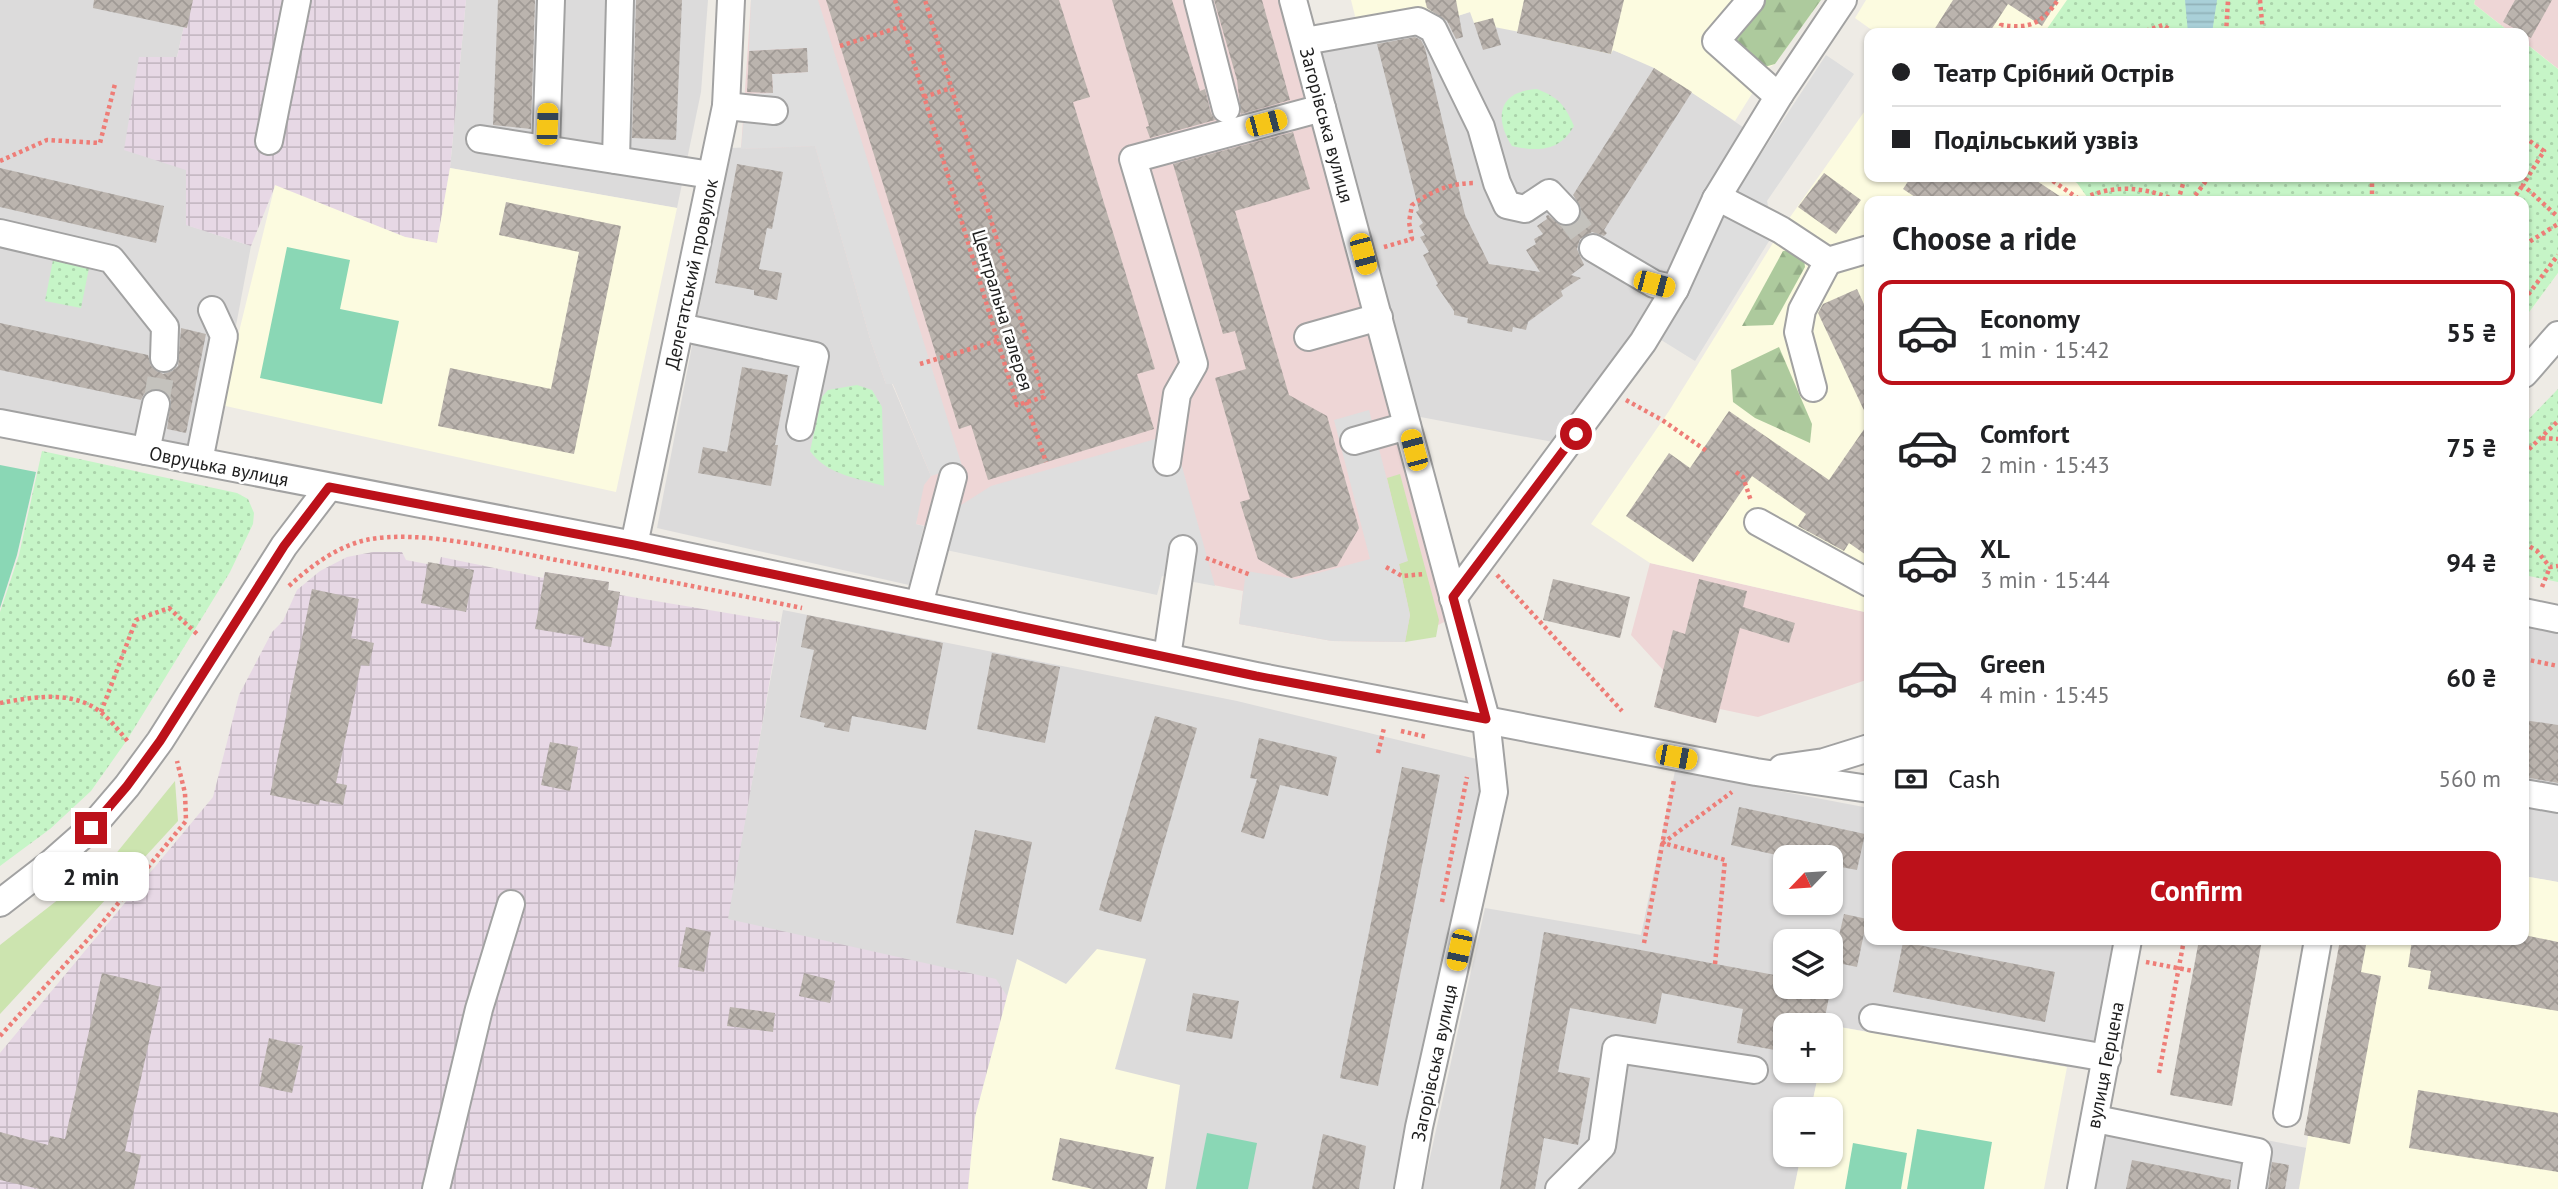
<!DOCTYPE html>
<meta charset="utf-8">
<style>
body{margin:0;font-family:"PT Sans",sans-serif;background:#f2f2f2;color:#202124;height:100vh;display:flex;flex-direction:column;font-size:26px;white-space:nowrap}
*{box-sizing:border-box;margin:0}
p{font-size:23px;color:#757577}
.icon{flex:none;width:38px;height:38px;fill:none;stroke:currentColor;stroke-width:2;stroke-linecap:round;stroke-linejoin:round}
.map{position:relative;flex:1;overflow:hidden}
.side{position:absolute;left:1864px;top:196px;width:665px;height:749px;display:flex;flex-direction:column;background:#fff;border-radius:14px;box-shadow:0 2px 5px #0004}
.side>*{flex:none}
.top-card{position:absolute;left:1864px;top:28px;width:665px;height:154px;border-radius:14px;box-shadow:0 2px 5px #0004;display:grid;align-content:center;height:154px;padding:0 28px;background:#fff}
.needle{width:46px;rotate:245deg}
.fabs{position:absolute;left:1773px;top:845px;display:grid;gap:14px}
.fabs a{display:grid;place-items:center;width:70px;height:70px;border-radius:14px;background:#fff;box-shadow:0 2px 5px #0004;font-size:35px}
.end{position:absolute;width:32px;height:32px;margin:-16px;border:9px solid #bc111a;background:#fff;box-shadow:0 0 0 4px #fff}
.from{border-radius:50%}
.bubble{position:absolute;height:49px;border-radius:14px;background:#fff;box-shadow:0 2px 5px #0004;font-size:23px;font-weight:700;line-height:49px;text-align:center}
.car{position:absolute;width:21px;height:42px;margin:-21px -10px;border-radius:9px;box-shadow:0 0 5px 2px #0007;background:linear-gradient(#f5c518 24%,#345 0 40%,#f5c518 0 76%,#345 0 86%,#f5c518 0)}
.top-card b{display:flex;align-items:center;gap:24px;height:66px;font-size:26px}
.top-card b+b{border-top:2px solid #e0e0e0}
.top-card i{width:18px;height:18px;background:#202124}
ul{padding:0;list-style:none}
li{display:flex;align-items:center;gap:21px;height:105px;margin:0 14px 10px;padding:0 14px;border:4px solid transparent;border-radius:14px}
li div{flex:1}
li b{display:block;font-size:26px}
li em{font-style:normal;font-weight:700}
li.on{border-color:#bc111a}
li>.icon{width:63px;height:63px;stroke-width:1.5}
h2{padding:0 28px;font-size:32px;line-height:84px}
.pay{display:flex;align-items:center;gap:18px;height:77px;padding:0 28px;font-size:26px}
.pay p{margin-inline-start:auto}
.primary-button{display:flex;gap:14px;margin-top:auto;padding:14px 28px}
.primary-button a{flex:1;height:80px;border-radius:14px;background:#bc111a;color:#fff;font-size:28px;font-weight:700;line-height:80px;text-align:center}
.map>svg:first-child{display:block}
.residential{fill:#dcdbdb;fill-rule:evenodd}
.commercial{fill:#eed6d6}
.industrial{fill:url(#industrial-grid)}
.education{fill:#fcfbe0}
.grass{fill:#cce4af}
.forest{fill:url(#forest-firs)}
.park{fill:url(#park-dots)}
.pitch{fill:#8ad7b5}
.parking{fill:#dedede}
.water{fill:url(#water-rules)}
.building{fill:url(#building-cross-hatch)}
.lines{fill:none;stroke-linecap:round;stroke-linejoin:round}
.minor-tunnel{stroke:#c4c2bd;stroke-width:26;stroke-dasharray:26 13;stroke-linecap:butt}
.minor-casing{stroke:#a2a2a2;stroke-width:30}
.path{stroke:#ee7d77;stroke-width:4.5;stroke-dasharray:3.5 3.5;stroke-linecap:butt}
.minor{stroke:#fff;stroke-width:26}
.route{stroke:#bc111a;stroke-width:9}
.labels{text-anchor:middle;stroke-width:5;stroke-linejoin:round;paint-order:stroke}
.street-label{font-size:19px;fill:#1e1e1e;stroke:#fff}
</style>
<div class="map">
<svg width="2558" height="1189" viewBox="0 0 2558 1189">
<defs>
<pattern id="industrial-grid" width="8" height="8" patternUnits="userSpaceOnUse" patternTransform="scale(1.75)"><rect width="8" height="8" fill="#e7d8e5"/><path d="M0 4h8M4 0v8" fill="none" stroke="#c6b9c4"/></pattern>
<pattern id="forest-firs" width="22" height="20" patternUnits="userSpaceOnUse" patternTransform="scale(1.75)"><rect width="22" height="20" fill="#adca9d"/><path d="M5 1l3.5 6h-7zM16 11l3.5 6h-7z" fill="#94ad87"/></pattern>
<pattern id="park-dots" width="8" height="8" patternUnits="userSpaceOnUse" patternTransform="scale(1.75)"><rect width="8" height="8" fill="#c6f5c7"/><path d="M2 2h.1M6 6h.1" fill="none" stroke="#aad2aa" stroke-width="1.8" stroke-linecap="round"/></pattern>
<pattern id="water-rules" width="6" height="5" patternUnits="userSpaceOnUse" patternTransform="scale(1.75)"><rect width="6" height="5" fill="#a9d0d8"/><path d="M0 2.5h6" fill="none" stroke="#91b2b9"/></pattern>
<pattern id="building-cross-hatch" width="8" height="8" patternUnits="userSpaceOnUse" patternTransform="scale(1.75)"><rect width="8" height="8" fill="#bbb4ae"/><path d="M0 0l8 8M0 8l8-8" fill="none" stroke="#a09a95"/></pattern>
</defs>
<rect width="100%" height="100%" fill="#eeebe5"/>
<g class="residential">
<path d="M0 0H190L177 57 186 170 187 225 251 246 212 453 0 416Z"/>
<path d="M466 0H708L701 92 677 208 450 168Z"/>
<path d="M1470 12 1505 28 1611 54 1612 50 1654 66 1750 132 1659 302 1553 442 1410 415 1311 35 1442 21Z"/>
<path d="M815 145 871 342 886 384H892L931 476 916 524 924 526 909 585 657 528 730 148Z"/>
<path d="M783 610 1237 701 1485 761 1487 790 1407 1189H968L975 1117 727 919Z"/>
<path d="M2524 627 2558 633V882L2524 876Z"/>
<path d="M1675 771 1869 808V940H2116L2095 1067H2067L1829 1025 1785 1026V1071H1819L1811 1109 1785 1110V1155H1801L1794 1189H1423L1485 908 1641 935ZM1785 858H1830V903H1785ZM1785 942H1830V987H1785Z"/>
<path d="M2107 1109 2307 1148 2504 1189H2091Z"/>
</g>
<g class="commercial">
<path d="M751 0H1288L1450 619 1405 642 1332 641 1239 624 1243 591 916 524 924 485 931 476 893 384H886L871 342 815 146 741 149Z"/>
<path d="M2475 0H2558V69L2524 42V33H2511L2473 4Z"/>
<path d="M1650 563 1869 613V679L1758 717 1720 709 1716 723 1654 707 1663 670 1631 635Z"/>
</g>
<g class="industrial">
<path d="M190 0H466L450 168 437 243 405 237 275 186 251 246 186 225V170L124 150 139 57H177Z"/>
<path d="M373 552H402L406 560 427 564H439L441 557 543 578 545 572 609 582 608 590 620 592V595L780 622 728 919 996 979 1007 996 975 1117 968 1189H0V1053L213 797 239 695 272 632 283 621 297 590 320 571 347 557Z"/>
</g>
<g class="education">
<path d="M1351 0H1821L1775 64 1768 68 1735 121 1654 68 1613 50 1611 54 1540 38 1543 27 1530 34 1474 23 1470 12 1442 21 1357 24Z"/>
<path d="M1866 0H2475L2474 4 2511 33H1876L1855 18Z"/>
<path d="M2524 42 2558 69V273L2524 319V201H1869V613L1650 563 1591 524 1669 411 1781 230 1869 105V177H2524Z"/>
<path d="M450 168 677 208 616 492 221 405 275 185 405 237 437 243Z"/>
<path d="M2524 876 2558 882V1189H2299L2342 940H2524Z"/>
<path d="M1097 949 1146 959 1115 1069 1180 1085 1165 1189H968L975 1117 1017 959 1066 984Z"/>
<path d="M1828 1025 2067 1067 2044 1189H1794L1801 1155H1830V1110L1811 1109 1819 1071H1830V1026Z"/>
</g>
<g class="grass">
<path d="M1400 474 1439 620 1436 637 1405 642 1410 615 1399 564 1407 561 1387 478Z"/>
<path d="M175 781 178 821 0 1014V945L114 856Z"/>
</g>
<g class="forest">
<path d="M1762 0H1821L1775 64 1757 69 1732 36Z"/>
<path d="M1794 250 1804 259 1805 267 1773 325 1742 326 1783 251Z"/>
<path d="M1779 347 1812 424 1810 443 1755 418 1733 402 1731 370Z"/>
</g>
<g class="park">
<path d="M2067 0H2475L2474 4 2511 33H2044Z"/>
<path d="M2524 42 2558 69V273L2524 319V201H2090L2077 183 2067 177H2524Z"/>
<path d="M1537 89C1559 98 1564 104 1574 126 1560 151 1539 152 1512 146 1494 118 1498 91 1537 89Z"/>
<path d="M53 260 89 268 81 308 45 301Z"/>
<path d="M857 385 872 390 882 407 884 486C857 478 827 475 810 451L822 397 828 390Z"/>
<path d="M2558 389V582L2524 575V424Z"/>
<path d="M42 451 237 493 248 499 254 513 253 524 230 572 127 740 91 791 50 829 0 866V612L19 555Z"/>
</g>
<g class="pitch">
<path d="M287 247 350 260 340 309 399 321 382 404 260 378Z"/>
<path d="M0 465 36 472 17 555 0 608Z"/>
<path d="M1917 1129 1992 1142 1984 1189H1907Z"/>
<path d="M1207 1133 1257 1143 1248 1189H1196Z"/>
<path d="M1853 1143 1907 1153 1901 1189H1845Z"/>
</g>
<g class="parking">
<path d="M751 0H818L962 466 931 476 893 384H886L871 342 815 146 741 149 746 94 773 93 772 74 808 72 806 48 749 51Z"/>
<path d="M1826 55 1854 74 1767 201 1774 233 1695 361 1658 338 1676 308 1736 192Z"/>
<path d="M1369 410 1408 561 1399 564 1410 615 1405 642 1332 641 1239 624 1246 571 1296 579 1370 559 1334 420Z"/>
<path d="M1173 434 1215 586 1162 576 1157 595 946 550 958 507 991 486Z"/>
</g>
<path class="water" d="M2185 0H2217L2212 33H2188Z"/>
<g class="building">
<path d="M94 0H193L187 28 93 8Z"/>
<path d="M498 0H535L531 129 493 125Z"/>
<path d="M636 0H682L676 140 632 138Z"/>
<path d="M826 0H1059L1090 97 1073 102 1155 369 1137 374 1154 429 988 480 971 425 959 429Z"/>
<path d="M1112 0H1172L1200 91 1205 89 1211 113 1215 120 1150 138 1146 127 1149 126Z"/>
<path d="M1214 0H1262L1290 100 1241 114 1237 80Z"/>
<path d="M1425 0H1456L1463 37 1456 39 1447 21 1427 8Z"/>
<path d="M1524 0H1624L1611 54 1517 33Z"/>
<path d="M1953 0H2058L2042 26 2008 4 1989 33H1932Z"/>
<path d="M2515 0H2552L2531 38 2503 22Z"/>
<path d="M1493 18 1501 45 1483 50 1474 23Z"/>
<path d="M1415 37 1421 40 1425 48 1465 215 1489 264 1540 272 1526 250 1536 244 1534 239 1543 234 1537 226 1547 219 1546 216 1548 215 1562 226H1570L1577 222 1581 208 1573 195 1654 68 1692 92 1604 230 1607 233 1604 236 1592 232 1580 239 1577 249 1584 265 1571 275 1581 278 1561 291 1563 296 1528 322 1526 330 1513 327 1512 332 1467 323 1468 318 1454 315V311L1436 285 1438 284 1423 255 1429 252 1420 237 1425 235 1419 226 1423 223 1416 212 1419 210 1377 44Z"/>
<path d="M807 48 808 72 772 74 773 93 747 92 749 51Z"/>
<path d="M1293 132 1310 189 1235 211 1289 395 1327 416 1359 528 1337 566 1291 578 1258 559 1240 502 1250 499 1215 378 1246 369 1235 331 1223 334 1173 164Z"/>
<path d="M737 164 783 172 772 229 767 228 759 269 782 273 777 300 754 295V290L715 283Z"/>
<path d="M0 168 164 206 156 243 0 207Z"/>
<path d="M1824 173 1861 200 1836 234 1798 207Z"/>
<path d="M1911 177H2031L2067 201H1921L1903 189Z"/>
<path d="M506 202 621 226 574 454 438 426 450 368 551 389 579 252 499 235Z"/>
<path d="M1857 289 1869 315V421L1818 313 1823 304Z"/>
<path d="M0 323 148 355 151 366 163 374 172 371 178 366 181 328 206 334 186 433 167 429 171 400 167 393 160 389H151L144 394 141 400 0 370Z"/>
<path d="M742 367 788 375 775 445H778L771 486 698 473 703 447 727 452Z"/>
<path d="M1729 411 1829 480 1869 422V557L1849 543 1844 551 1798 526 1806 514 1752 476 1693 562 1626 516 1669 453 1690 468Z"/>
<path d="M428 562 474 570 466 612 421 603Z"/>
<path d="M545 572 609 582 608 590 620 592 611 647 583 642 584 637 535 629Z"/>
<path d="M1553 579 1630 597 1620 638 1543 620Z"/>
<path d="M1699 579 1747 591 1743 607 1795 623 1789 643 1740 628 1716 723 1654 707 1673 630 1685 634Z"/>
<path d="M312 589 359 599 351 638 374 643 369 666 361 665 336 783 347 785 343 805 320 800 319 805 270 795Z"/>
<path d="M807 615 943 643 926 730 852 716 849 732 824 727 825 723 800 717 814 650 801 647Z"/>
<path d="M992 653 1060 667 1045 743 977 729Z"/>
<path d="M1155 716 1197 728 1141 922 1099 910Z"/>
<path d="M2524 720 2558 725V783L2524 777Z"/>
<path d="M1259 738 1337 757 1328 796 1280 785 1264 839 1241 832 1257 779 1250 778Z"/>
<path d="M550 742 578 747 570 791 541 785Z"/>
<path d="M1402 767 1440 775 1378 1086 1340 1078Z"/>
<path d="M1739 807 1865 834 1857 870 1830 865V858H1790L1731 845Z"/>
<path d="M975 830 1032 842 1013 935 956 923Z"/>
<path d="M1844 914 1867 919 1857 967 1833 962Z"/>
<path d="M686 927 711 932 704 972 678 967Z"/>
<path d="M1544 932 1785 977V987H1831L1825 1017 1809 1014 1807 1026H1785V1052L1737 1043 1743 1009 1662 993 1656 1024 1570 1008 1558 1072 1590 1078 1578 1145 1544 1138 1535 1189H1500Z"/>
<path d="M2524 935 2558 942V1011L2428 989 2431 971 2408 967 2412 940H2524Z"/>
<path d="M2199 940H2262L2232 1106 2170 1095Z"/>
<path d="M2340 940H2367L2361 972 2381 976 2350 1144 2304 1135Z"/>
<path d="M1903 942 2055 972 2045 1022 1893 992Z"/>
<path d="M102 973 161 987 125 1151 141 1155 134 1189H39L0 1180V1132L48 1145 50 1136 65 1139Z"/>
<path d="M804 973 835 981 830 1003 799 996Z"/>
<path d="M1193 993 1239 1001 1232 1039 1186 1031Z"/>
<path d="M730 1007 775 1013 773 1032 727 1026Z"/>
<path d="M269 1038 303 1046 292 1093 259 1086Z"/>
<path d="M2418 1090 2558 1113V1172L2409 1148Z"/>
<path d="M1323 1134 1366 1146 1359 1189H1312Z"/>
<path d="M1060 1138 1154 1157 1147 1189H1093L1052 1180Z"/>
<path d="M2132 1160 2231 1180 2230 1189H2126Z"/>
<path d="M2272 1162 2289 1165 2285 1189H2268Z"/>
</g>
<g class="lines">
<g class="minor-tunnel">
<path d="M1566 211 1593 248"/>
<path d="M156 404 164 358"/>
</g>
<defs>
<g id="minor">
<path d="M1198 0 1226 109"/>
<path d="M1293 0 1486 719 1494 792 1419 1127 1408 1189"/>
<path d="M1751 0 1716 41 1770 89 1780 94"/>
<path d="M1305 41 1418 21 1433 29 1481 127 1497 183 1507 205 1525 209 1549 193 1566 211"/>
<path d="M726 106 774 111"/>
<path d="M480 139 711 175"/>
<path d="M269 141 297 0"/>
<path d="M546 149 551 0"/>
<path d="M616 160 620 0"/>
<path d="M1716 199 1725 201 1781 230 1828 261 1869 249"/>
<path d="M0 233 111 259 165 327 164 358"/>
<path d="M1593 248 1654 284 1675 289"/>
<path d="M680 327 815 356 800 427"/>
<path d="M1308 337 1379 317"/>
<path d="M2524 374 2558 335"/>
<path d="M1813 388 1798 332 1802 310 1828 261"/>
<path d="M0 423 634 545 1256 676 1756 772 1869 789"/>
<path d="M1354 441 1407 426"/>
<path d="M146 451 156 404"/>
<path d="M199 461 224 336 212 310"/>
<path d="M1167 462 1177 394 1194 364 1133 159 1322 108"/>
<path d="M1758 522 1869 583"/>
<path d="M634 545 726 106 731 0"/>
<path d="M1453 598 1643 342 1675 289 1716 199 1780 94 1843 0"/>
<path d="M919 605 953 477"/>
<path d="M2524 612 2558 619"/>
<path d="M1167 657 1183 549"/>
<path d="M1782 768 1824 762 1869 748"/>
<path d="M2524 793 2558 799"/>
<path d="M0 903 49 865 91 828 127 786 160 741 284 546 329 487"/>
<path d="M1873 1018 2107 1058"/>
<path d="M2287 1113 2318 940"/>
<path d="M2096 1119 2258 1152 2252 1189"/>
<path d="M436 1189 479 1009 511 904"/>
<path d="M1559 1189 1602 1146 1616 1049 1754 1070"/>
<path d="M2081 1189 2128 940"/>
</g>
</defs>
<use href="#minor" class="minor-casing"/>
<g class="path">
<path d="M895 0 1017 405 1044 397 925 0"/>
<path d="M2260 0 2263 33"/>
<path d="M2000 33 2001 25C2030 29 2041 24 2058 0"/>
<path d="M2139 33 2163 25 2175 33"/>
<path d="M2226 33 2228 0"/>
<path d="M840 46 903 26"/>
<path d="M924 97 951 88"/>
<path d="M2524 137 2544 151 2523 185 2558 217"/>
<path d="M0 161 47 140 100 143 115 84"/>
<path d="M2047 177 2082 201"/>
<path d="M2087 201 2089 196C2118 184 2149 188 2177 201"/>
<path d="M2178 201 2185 177"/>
<path d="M2191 201 2209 177"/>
<path d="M2372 201V177"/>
<path d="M2512 201 2523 185"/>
<path d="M2524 245 2558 224"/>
<path d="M1384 247 1412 239 1409 222 1412 205C1432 191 1450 183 1475 183"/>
<path d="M2524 300 2558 255"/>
<path d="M920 364 997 341"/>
<path d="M1626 400 1662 420 1708 452"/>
<path d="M1026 402 1046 462"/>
<path d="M2542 438 2558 439"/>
<path d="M2524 454 2558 421"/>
<path d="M1736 472 1743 477 1751 501"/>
<path d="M2524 543 2537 551 2550 567 2558 566"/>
<path d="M1206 558 1251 575"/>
<path d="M1386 567 1402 576 1425 574"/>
<path d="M1497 575 1622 711"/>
<path d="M289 586C311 566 336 547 366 540 418 529 499 549 551 559 635 575 719 591 802 608"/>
<path d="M2542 587 2550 567"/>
<path d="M2524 659 2558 666"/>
<path d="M0 703C34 697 74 689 103 714 112 722 121 733 129 743"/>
<path d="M101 712 136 620 169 608 197 634"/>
<path d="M1401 731 1427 737"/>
<path d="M1378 753 1384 728"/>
<path d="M1442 902 1467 777"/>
<path d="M1644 943 1674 780"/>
<path d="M2146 962 2193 971"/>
<path d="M1715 964 1725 860 1663 843 1732 792"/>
<path d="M0 1036 92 935 186 821 185 793 177 761"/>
<path d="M2159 1073 2184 940"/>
</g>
<use href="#minor" class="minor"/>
</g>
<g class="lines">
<path class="route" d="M91 828 127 786 160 741 284 546 329 487 634 545 1256 676 1486 719 1453 597 1576 434"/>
</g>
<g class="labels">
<g class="street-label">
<text transform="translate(1327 125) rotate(75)" y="7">Загорівська вулиця</text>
<text transform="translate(691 274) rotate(-78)" y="7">Делегатський провулок</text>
<text transform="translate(1003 310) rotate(73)" y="7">Центральна галерея</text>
<text transform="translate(219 466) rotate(11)" y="7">Овруцька вулиця</text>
<text transform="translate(1434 1063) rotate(-78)" y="7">Загорівська вулиця</text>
<text transform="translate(2105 1065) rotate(-79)" y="7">вулиця Герцена</text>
</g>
</g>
</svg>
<div class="fabs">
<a><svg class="needle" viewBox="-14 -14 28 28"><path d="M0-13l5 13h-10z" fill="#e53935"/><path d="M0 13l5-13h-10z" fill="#757577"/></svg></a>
<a><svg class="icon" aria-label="layers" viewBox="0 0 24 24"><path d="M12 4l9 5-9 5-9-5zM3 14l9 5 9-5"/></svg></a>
<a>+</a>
<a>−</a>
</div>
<i class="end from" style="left:1576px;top:434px"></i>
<i class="end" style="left:91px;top:828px"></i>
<div class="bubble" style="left:33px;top:852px;width:116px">2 min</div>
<i class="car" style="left:1266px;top:123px;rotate:75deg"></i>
<i class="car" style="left:547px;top:124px;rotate:2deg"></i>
<i class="car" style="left:1363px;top:254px;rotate:165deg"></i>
<i class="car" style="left:1654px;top:284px;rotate:105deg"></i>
<i class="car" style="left:1414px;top:450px;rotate:345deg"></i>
<i class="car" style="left:1676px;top:757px;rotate:101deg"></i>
<i class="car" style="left:1459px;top:950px;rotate:192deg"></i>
<div class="top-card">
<b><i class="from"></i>Театр Срібний Острів</b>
<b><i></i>Подільський узвіз</b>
</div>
<section class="side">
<h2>Choose a ride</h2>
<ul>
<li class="on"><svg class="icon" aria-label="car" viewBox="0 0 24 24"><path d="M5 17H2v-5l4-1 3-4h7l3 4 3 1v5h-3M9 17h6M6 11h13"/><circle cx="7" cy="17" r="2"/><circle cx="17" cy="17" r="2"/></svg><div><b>Economy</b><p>1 min · 15:42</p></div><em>55 ₴</em></li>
<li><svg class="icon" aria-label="car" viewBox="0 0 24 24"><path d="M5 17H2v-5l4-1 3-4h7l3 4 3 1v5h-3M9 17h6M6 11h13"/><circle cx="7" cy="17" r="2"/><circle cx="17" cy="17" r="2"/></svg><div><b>Comfort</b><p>2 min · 15:43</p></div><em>75 ₴</em></li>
<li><svg class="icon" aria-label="car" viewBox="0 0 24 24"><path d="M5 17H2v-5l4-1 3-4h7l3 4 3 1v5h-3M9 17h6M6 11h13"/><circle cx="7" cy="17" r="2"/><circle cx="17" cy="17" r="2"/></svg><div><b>XL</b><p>3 min · 15:44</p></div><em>94 ₴</em></li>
<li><svg class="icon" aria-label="car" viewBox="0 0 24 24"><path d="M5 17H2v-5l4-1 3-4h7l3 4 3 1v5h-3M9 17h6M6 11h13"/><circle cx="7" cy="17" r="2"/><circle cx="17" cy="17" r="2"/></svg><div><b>Green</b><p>4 min · 15:45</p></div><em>60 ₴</em></li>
</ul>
<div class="pay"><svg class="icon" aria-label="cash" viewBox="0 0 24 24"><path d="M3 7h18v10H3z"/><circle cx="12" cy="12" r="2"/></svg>Cash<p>560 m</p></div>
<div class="primary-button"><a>Confirm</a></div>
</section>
</div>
